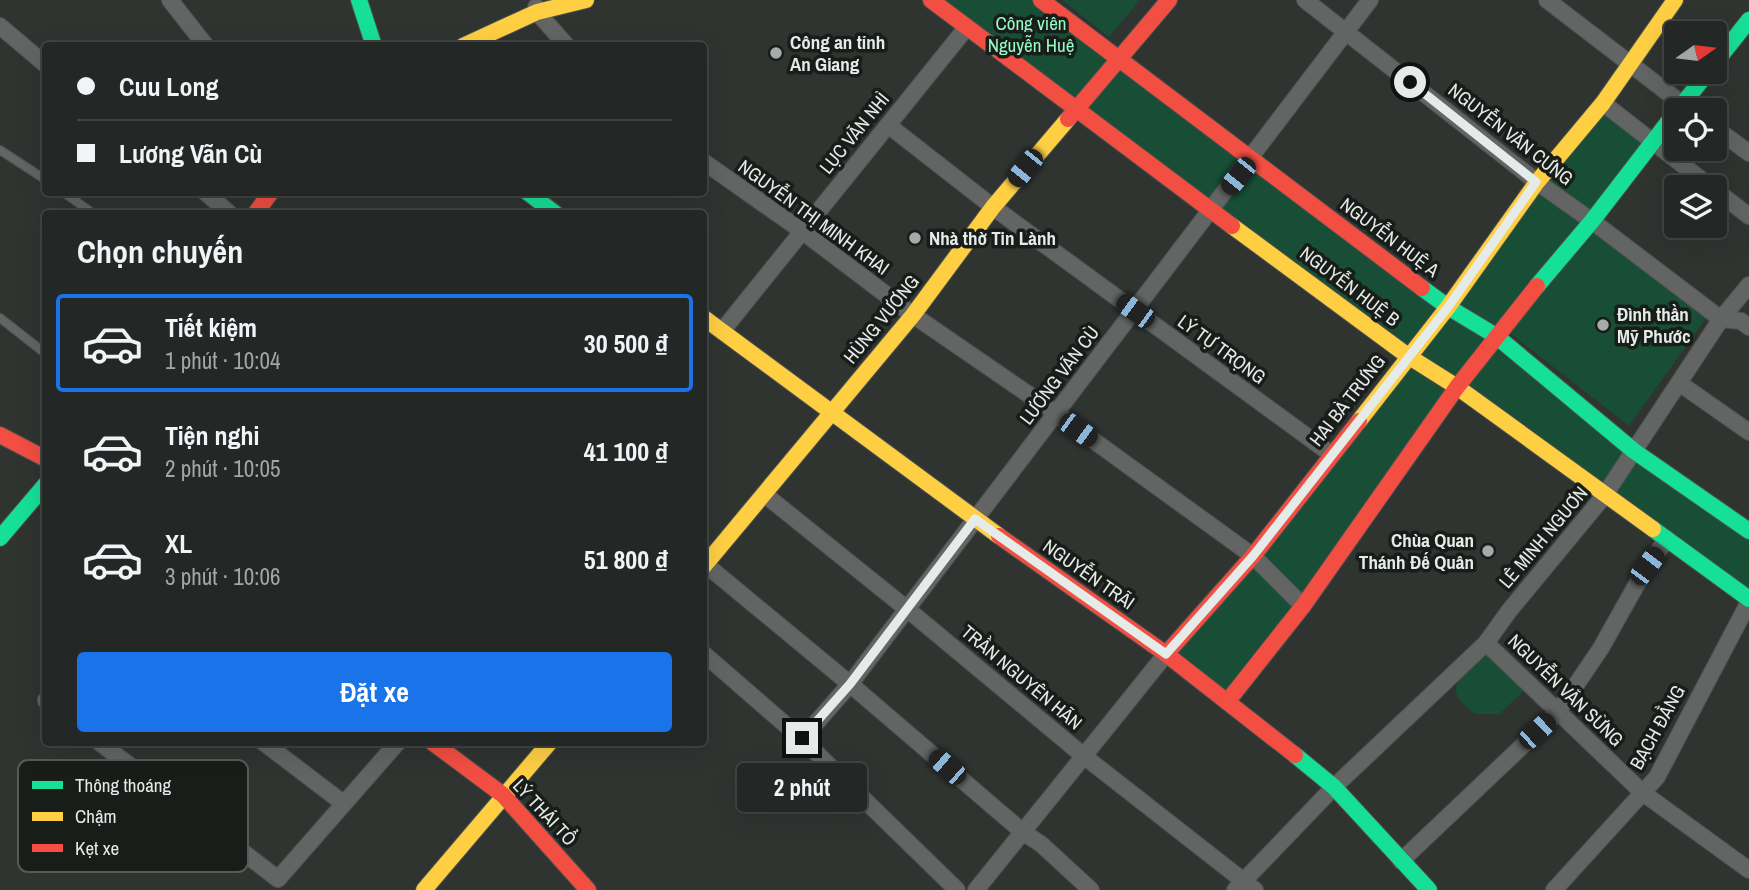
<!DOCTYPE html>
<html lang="vi">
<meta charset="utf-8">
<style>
body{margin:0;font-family:"Archivo Narrow",sans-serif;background:#2f3332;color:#f1f3f6;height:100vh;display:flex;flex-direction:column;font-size:26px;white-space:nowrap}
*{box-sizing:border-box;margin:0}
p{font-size:23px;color:#a3a5a7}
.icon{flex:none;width:38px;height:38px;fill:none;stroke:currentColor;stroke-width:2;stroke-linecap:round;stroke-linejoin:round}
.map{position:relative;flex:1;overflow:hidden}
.side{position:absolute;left:42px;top:210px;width:665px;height:536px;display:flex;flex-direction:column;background:#232725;border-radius:7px;box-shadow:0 7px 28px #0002,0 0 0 2px #404442}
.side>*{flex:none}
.top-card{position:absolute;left:42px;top:42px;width:665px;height:154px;border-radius:7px;box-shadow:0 7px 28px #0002,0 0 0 2px #404442;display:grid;align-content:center;height:154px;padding:0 35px;background:#232725}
.needle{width:46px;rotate:76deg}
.buttons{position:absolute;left:1664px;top:21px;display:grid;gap:14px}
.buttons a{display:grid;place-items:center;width:63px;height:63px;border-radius:7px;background:#232725;box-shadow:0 7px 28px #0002,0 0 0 2px #404442;font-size:35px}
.end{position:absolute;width:32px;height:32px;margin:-16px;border:9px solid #e5ebe8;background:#111;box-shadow:0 0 0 4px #111}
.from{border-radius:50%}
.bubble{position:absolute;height:49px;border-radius:7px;background:#232725;box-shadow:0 7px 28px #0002,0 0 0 2px #404442;font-size:23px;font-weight:700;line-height:49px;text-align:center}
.car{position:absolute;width:21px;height:42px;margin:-21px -10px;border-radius:9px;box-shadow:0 0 5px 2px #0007;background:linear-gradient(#222 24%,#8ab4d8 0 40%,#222 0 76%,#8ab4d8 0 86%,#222 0)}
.top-card b{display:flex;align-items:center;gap:24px;height:66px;font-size:26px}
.top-card b+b{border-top:2px solid #404442}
.top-card i{width:18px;height:18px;background:#f1f3f6}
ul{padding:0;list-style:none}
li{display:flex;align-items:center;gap:21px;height:98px;margin:0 14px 10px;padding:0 21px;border:4px solid transparent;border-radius:7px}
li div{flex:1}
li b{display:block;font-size:26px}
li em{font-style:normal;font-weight:700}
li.selected{border-color:#1a73e8}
li>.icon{width:63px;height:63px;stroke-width:1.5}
h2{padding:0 35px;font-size:32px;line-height:84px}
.action{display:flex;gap:14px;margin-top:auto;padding:14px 35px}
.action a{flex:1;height:80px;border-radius:7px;background:#1a73e8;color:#fff;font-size:28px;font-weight:700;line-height:80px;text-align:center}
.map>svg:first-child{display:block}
.green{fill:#174e35}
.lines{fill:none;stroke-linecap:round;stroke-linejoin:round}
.lane-casing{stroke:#4d514f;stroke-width:10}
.street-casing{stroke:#4d514f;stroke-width:18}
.fast-casing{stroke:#4d514f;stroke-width:18}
.slow-casing{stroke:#4d514f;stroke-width:18}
.jam-casing{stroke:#4d514f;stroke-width:18}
.lane{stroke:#626563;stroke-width:8}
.street{stroke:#626563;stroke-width:16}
.fast{stroke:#16e098;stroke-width:16}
.slow{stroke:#ffcf43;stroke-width:16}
.jam{stroke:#f24e42;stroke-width:16}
.route{stroke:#e5ebe8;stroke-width:9}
.poi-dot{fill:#a5aba8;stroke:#181d1a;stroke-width:2.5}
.labels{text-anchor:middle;stroke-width:7;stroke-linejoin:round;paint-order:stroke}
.park-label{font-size:19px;fill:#97fbc5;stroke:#181d1a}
.poi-label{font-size:19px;font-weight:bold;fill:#e5ebe8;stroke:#181d1a;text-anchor:start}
.street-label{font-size:19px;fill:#e5ebe8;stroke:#181d1a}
.key{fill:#181d1a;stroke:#565b58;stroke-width:2}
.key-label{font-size:19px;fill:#e5ebe8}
</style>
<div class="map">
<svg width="1749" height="890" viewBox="0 0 1749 890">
<rect width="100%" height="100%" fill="#2f3431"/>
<g class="green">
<path d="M935 0H1041L1446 306 1603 103 1651 142 1492 342 1749 536V594L1457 387 1227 702 1166 654 1409 353Z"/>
<path d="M1062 0H1140L1109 37Z"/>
<path d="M1593 229 1706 318 1629 426 1510 333Z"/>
<path d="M1489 652 1526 689 1497 716 1496 714H1475C1437 686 1464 676 1489 652Z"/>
</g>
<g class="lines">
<defs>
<g id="lane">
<path d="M0 150 46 180"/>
<path d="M63 192 94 214"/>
<path d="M0 318 46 354"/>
</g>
<g id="street">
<path d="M170 0 206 46"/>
<path d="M1305 0 1537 182 1592 221 1721 319 1741 321 1749 327"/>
<path d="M1547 0 1689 109"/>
<path d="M536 7 537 12 567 46"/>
<path d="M0 26 46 65"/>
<path d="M1603 103 1711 187"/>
<path d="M888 125 993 207 1331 454"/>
<path d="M1715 128 1749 153"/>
<path d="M704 162 802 231 913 315 1057 414 1253 556 1303 606"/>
<path d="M1715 190 1749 216"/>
<path d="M205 192 230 214"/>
<path d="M722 331 967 27"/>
<path d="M1679 383 1749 432"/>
<path d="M764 494 907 609 1085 757 1255 890"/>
<path d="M705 564 850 684 1024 833 1041 844 1091 890"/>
<path d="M1486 643 1643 793 1749 870"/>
<path d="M704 654 802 739 957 890"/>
<path d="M46 700V701"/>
<path d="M802 739 850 684 1370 0"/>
<path d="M99 742 278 879 398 742"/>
<path d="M263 742 343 803"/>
<path d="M1401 861 1557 713 1601 648 1647 566 1667 539"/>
<path d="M976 890 1166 654"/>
<path d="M1235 890 1334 787 1486 643 1509 611 1604 496 1721 319 1749 285"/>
<path d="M1554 890 1657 777 1749 602"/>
</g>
<g id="fast">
<path d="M359 0 374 46"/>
<path d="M1715 63 1749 20"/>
<path d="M1678 110 1708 72"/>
<path d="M527 192 556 214"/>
<path d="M1537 286 1592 221 1676 112"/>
<path d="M1422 288 1448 307 1496 336 1634 451 1749 531"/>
<path d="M1653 529 1749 599"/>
<path d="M0 538 46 484"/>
<path d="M1295 755 1334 787 1429 890"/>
</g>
<g id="slow">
<path d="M463 46 537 12 586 0"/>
<path d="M1232 226 1408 356 1457 387 1653 529"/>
<path d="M704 318 999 536"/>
<path d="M1359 421 1448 307 1537 182 1603 103 1675 0"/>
<path d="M704 566 913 315 993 207 1068 119"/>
<path d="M424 890 550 742"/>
</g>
<g id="jam">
<path d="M931 0 1232 226"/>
<path d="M1041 0 1422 288"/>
<path d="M1068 119 1169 0"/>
<path d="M255 214 271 192"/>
<path d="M0 435 46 459"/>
<path d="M999 536 1166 654 1295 755"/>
<path d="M1166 654 1253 556 1359 421"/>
<path d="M1227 702 1303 606 1457 387 1537 286"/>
<path d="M432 742 503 795 588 890"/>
</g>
</defs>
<use href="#lane" class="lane-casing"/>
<use href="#street" class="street-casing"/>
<use href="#fast" class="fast-casing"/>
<use href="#slow" class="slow-casing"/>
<use href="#jam" class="jam-casing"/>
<use href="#lane" class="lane"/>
<use href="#street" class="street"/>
<use href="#fast" class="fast"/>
<use href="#slow" class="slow"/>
<use href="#jam" class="jam"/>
</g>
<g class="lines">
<path class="route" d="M802 738 850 684 975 519 1166 654 1253 556 1448 307 1536 182 1410 82"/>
</g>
<g class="poi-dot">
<circle cx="776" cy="53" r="7"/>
<circle cx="915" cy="238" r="7"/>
<circle cx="1603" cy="325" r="7"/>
<circle cx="1488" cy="551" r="7"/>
</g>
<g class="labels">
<g class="park-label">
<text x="1031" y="30">Công viên<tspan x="1031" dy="22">Nguyễn Huệ</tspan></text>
</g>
<g class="poi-label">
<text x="790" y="49">Công an tỉnh<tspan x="790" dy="22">An Giang</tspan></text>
<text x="929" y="245">Nhà thờ Tin Lành</text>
<text x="1617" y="321">Đình thần<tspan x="1617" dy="22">Mỹ Phước</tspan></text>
<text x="1474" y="547" text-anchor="end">Chùa Quan<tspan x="1474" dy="22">Thánh Đế Quân</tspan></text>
</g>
<g class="street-label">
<text transform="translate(854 133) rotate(-51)" y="7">LỤC VĂN NHÌ</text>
<text transform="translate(1511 134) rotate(38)" y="7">NGUYỄN VĂN CƯNG</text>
<text transform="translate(814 217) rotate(36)" y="7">NGUYỄN THỊ MINH KHAI</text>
<text transform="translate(1390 237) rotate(37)" y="7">NGUYỄN HUỆ A</text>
<text transform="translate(1350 286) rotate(37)" y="7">NGUYỄN HUỆ B</text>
<text transform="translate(881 319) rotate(-51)" y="7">HÙNG VƯƠNG</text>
<text transform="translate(1222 349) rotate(36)" y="7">LÝ TỰ TRỌNG</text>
<text transform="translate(1059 375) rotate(-53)" y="7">LƯƠNG VÃN CÙ</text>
<text transform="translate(1347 400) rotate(-52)" y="7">HAI BÀ TRƯNG</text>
<text transform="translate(1543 537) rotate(-50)" y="7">LÊ MINH NGUƠN</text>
<text transform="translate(1089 574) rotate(35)" y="7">NGUYỄN TRÃI</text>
<text transform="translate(1022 677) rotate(40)" y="7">TRẦN NGUYÊN HÃN</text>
<text transform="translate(1566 690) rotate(44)" y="7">NGUYỄN VĂN SỪNG</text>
<text transform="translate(1657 727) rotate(-61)" y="7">BẠCH ĐẰNG</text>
<text transform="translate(545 812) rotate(47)" y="7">LÝ THÁI TỔ</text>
</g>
</g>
<rect x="18" y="760" width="230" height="112" rx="10" class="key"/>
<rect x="32" y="781" width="31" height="8" fill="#16e098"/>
<rect x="32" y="812" width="31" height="9" fill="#ffcf43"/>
<rect x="32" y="844" width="31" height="8" fill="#f24e42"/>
<g class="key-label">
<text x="75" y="792">Thông thoáng</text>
<text x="75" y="823">Chậm</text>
<text x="75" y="855">Kẹt xe</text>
</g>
</svg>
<div class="buttons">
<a><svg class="needle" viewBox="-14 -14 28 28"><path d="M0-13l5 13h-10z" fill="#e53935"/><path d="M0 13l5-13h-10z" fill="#a3a5a7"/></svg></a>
<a><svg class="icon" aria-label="locate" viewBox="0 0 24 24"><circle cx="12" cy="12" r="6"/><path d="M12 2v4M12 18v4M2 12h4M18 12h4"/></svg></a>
<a><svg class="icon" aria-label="layers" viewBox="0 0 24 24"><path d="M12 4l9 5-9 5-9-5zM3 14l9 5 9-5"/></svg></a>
</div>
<i class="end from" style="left:1410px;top:82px"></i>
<i class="end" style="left:802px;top:738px"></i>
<div class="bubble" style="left:737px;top:763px;width:130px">2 phút</div>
<i class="car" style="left:1025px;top:168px;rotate:219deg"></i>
<i class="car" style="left:1238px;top:176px;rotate:219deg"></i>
<i class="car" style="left:1135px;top:311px;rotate:306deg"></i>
<i class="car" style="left:1078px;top:430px;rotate:126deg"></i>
<i class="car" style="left:1647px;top:566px;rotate:37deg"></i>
<i class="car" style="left:1537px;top:731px;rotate:47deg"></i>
<i class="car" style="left:947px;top:767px;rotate:311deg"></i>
<div class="top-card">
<b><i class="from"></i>Cuu Long</b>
<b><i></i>Lương Vãn Cù</b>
</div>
<section class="side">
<h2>Chọn chuyến</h2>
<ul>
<li class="selected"><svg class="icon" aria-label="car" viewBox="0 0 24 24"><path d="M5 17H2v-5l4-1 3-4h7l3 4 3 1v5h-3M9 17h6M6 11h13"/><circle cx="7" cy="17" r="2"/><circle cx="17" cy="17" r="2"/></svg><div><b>Tiết kiệm</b><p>1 phút · 10:04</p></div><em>30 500 ₫</em></li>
<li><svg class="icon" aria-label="car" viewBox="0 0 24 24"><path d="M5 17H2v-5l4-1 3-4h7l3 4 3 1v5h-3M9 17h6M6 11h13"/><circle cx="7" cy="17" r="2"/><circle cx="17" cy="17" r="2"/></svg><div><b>Tiện nghi</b><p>2 phút · 10:05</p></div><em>41 100 ₫</em></li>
<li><svg class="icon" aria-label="car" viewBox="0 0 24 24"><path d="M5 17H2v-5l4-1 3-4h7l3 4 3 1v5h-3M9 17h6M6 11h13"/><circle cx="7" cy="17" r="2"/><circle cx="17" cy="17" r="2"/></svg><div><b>XL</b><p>3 phút · 10:06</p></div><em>51 800 ₫</em></li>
</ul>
<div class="action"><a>Đặt xe</a></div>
</section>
</div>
